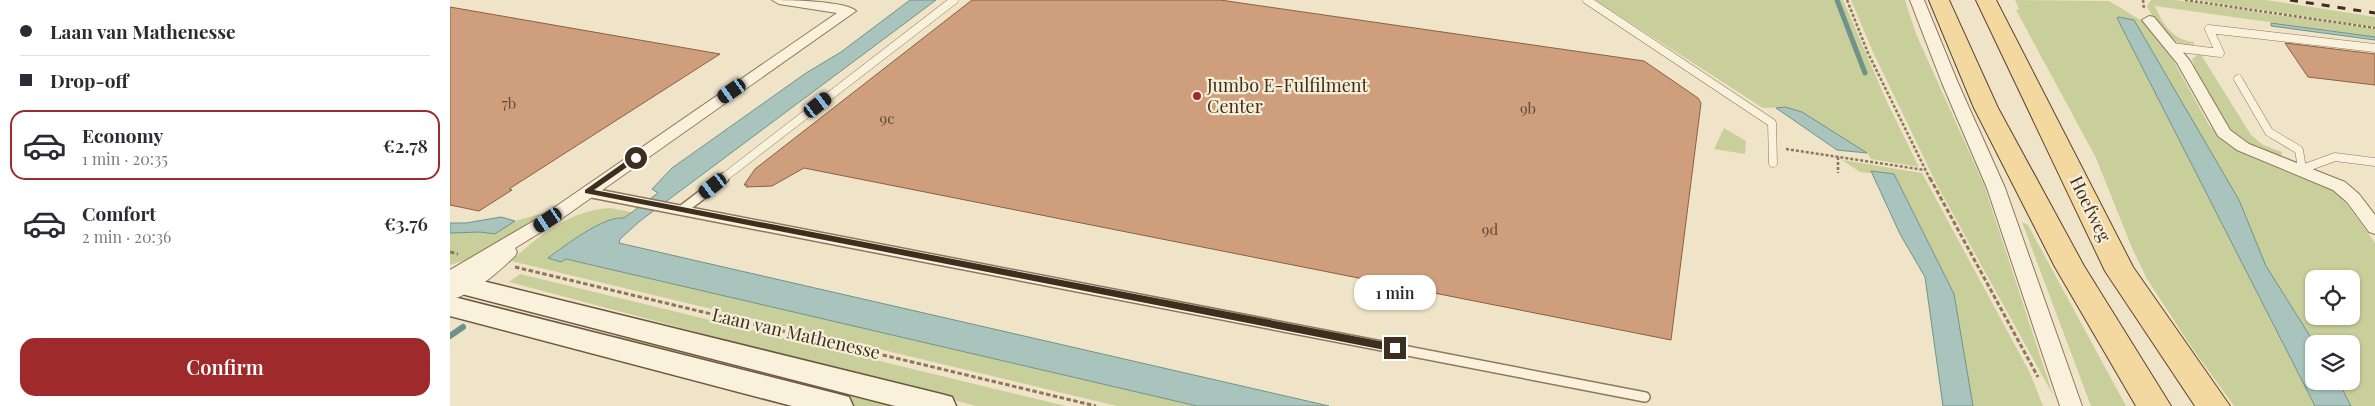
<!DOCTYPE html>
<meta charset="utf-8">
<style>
body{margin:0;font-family:"Playfair Display",serif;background:#f2f2f3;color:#2b2b33;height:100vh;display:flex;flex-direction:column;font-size:19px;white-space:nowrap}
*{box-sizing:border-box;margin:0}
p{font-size:16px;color:#7c7c81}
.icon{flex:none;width:28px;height:28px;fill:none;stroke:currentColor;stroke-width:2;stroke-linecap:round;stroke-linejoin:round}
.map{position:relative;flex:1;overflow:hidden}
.side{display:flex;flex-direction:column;background:#fff;width:450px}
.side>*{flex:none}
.guide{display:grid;align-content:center;height:110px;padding:0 20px;background:#fff}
.buttons{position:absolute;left:1855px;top:270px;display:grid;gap:10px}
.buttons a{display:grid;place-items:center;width:55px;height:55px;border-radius:10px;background:#fff;box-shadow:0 1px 4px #0004;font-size:25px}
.end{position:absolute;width:22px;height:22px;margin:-11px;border:6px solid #3d2e20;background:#fff;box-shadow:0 0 0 2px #fff}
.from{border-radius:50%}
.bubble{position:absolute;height:35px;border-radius:15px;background:#fff;box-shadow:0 1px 4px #0004;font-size:16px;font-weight:600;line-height:35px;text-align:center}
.car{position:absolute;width:15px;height:30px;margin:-15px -8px;border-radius:6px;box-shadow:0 0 4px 1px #0007;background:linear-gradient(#222 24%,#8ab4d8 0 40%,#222 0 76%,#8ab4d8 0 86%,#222 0)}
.guide b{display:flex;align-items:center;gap:18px;height:48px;font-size:19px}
.guide b+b{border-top:1px solid #e1e1e2}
.guide i{width:12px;height:12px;background:#2b2b33}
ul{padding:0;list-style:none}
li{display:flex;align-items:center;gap:15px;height:70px;margin:0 10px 8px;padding:0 10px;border:2px solid transparent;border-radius:15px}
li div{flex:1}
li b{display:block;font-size:19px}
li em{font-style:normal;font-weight:600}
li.on{border-color:#9e2a2b}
li>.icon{width:45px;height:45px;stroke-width:1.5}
.button{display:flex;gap:10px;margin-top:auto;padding:10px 20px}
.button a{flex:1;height:58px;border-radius:15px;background:#9e2a2b;color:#fff;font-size:20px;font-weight:600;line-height:58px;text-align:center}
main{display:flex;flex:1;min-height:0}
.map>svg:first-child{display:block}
.green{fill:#c9cf9b;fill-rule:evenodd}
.water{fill:#a9c4bc;stroke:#6f938a}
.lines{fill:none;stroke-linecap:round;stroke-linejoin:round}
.stream-far1{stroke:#6f938a;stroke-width:5}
.stream{stroke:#6f938a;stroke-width:6}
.building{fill:#cf9f7d;stroke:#8d5f41}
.lane-far1-casing{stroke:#8d765c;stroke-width:9}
.lane-casing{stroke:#8d765c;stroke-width:12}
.street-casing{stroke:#8d765c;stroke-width:2}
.secondary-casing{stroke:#6f573f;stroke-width:3}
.primary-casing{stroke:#5b4430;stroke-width:2}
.path-far1{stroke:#8d765c;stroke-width:2.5;stroke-dasharray:3 2;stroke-linecap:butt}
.path{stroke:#8d765c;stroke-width:3;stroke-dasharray:4.5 2.5;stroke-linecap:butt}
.lane-far1{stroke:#faf1dc;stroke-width:8}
.lane{stroke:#faf1dc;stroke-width:9}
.street{fill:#faf1dc;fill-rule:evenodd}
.secondary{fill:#faf1dc;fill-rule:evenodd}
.primary{fill:#f3d9a0;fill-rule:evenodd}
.rail{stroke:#3d2e20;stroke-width:3;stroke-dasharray:8 8;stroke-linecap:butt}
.route{fill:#3d2e20}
.poi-dot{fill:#9e2a2b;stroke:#f7eed8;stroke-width:2}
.labels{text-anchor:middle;stroke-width:4.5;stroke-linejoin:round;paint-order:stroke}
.number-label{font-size:15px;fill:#624a37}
.poi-label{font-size:18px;fill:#3d2e20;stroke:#f7eed8;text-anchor:start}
.street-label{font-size:18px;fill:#3d2e20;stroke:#f7eed8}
</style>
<main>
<section class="side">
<div class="guide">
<b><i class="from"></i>Laan van Mathenesse</b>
<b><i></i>Drop-off</b>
</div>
<ul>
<li class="on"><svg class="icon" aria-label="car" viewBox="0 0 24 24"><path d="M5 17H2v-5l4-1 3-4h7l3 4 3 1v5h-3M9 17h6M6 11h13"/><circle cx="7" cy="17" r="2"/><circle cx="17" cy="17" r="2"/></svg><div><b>Economy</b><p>1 min · 20:35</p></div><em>€2.78</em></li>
<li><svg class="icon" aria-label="car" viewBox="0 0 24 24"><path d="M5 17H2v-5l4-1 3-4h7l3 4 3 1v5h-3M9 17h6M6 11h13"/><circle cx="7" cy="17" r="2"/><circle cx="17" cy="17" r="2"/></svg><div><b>Comfort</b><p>2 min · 20:36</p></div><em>€3.76</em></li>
</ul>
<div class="button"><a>Confirm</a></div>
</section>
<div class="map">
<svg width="1925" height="406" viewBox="0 0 1925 406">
<rect width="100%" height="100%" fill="#f0e4c8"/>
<g class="green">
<path d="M1145 0H1393L1437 102 1469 167 1421 159 1417 153 1335 107 1313 108Z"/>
<path d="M1401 0H1455L1466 34 1534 185 1603 395 1487 185 1423 52Z"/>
<path d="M1565 0 1659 1 1692 21 1723 60 1759 125 1771 139 1792 152 1854 174 1882 188 1891 196 1925 243V406H1901L1888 381H1901V344H1865L1816 266 1789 200 1668 17 1667 18 1865 406H1784L1742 348 1697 279 1682 248 1646 158 1566 10 1569 9ZM1864 279H1901V316H1864Z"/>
<path d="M1701 0H1725L1925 29V37L1705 6C1713 24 1722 40 1744 42V45L1729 44 1704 20 1697 6Z"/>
<path d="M1746 0H1816L1925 17V27Z"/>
<path d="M1750 53 1801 135 1813 145 1832 152 1831 157 1802 145 1780 131 1745 68 1742 59Z"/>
<path d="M1274 128 1296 141 1295 154 1264 149Z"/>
<path d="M1392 160 1472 173 1580 373 1593 406H1523L1504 294 1444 174 1421 171V173L1410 172Z"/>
<path d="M161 208 181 212 174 218 168 217 152 223 126 238 111 262 115 259 747 406H667L61 261C90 235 120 210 161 208Z"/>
<path d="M104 210 19 259 0 265V233L30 232 45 234 65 221Z"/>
<path d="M1572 222 1578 225 1676 406H1641Z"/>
<path d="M70 274 616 406H526L59 282Z"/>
<path d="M39 306 162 336 207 338 469 406H405L32 311Z"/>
</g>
<g class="water">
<path d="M460 0H486L190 221 170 239 169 243 879 406H747L116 259 111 262 98 258C114 246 155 215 174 218L208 193 202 189 222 168 356 73 391 52Z"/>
<path d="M1668 17 1684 20 1789 200 1816 266 1865 344 1864 381H1888L1901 406H1865L1667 18Z"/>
<path d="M1821 23 1925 37V40L1821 26Z"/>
<path d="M1335 107 1352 112 1417 153 1387 150 1326 108Z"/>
<path d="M1421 171 1444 174 1504 294 1523 406H1493L1475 277 1450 234Z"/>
<path d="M51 217 65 221 45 234 30 232 0 233V223H16Z"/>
</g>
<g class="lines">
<path class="stream-far1" d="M1387 0 1415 73"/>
<path class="stream" d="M0 336 13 327"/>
</g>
<g class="building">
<path d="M522 0H770L1194 61 1248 98 1251 103 1221 340 354 168 322 186 296 187 297 185H294L305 169Z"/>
<path d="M0 7 247 50 270 54 59 189 62 190 29 211 0 205Z"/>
<path d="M1835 43 1925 54V85L1858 77Z"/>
</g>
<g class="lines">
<defs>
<g id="lane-far1">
<path d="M1137 0 1322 123 1323 163"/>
<path d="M1721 47 1770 53 1759 29 1925 48"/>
<path d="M1788 79 1819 132 1849 150 1852 169 1885 157 1925 162"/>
<path d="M272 179 504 0"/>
</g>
<g id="lane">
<path d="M137 192 1195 397"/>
<path d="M232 210 274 178"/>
</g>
<g id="street">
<path d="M322 0C337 0 397 1 406 11L104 224 65 248 67 252 65 256C46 274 25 293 0 300V270L92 216 387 13 329 4Z"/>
<path d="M1460 0H1474L1508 83 1555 188 1632 406H1610L1537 188 1492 83Z"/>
<path d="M1699 16 1704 17 1740 61 1780 130 1799 144 1895 182 1909 194 1925 215V234L1919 232 1897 202 1883 190 1787 150 1768 136 1727 63 1692 20Z"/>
</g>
<g id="secondary">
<path d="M0 273 491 394 502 397 506 406H445L0 291Z"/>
<path d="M0 296 388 394 399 397 403 406H342L0 316Z"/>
</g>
<g id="primary">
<path d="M1479 0H1499L1548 108 1634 266 1721 406H1686L1605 267 1524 108Z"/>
<path d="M1526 0H1546L1683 267 1780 406H1745L1655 271Z"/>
</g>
</defs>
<use href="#lane-far1" class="lane-far1-casing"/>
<use href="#lane" class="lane-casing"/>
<use href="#street" class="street-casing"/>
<use href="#secondary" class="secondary-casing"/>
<use href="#primary" class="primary-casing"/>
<g class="path-far1">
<path d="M1397 0 1418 53 1480 179"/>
<path d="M1693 0 1694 9"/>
<path d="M1735 0 1925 28"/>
<path d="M1336 149 1475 170"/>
<path d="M1388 157V173"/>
</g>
<g class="path">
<path d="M1480 178 1588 377"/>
<path d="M0 252 8 254"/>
<path d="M65 267 646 406"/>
</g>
<use href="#lane-far1" class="lane-far1"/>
<use href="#lane" class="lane"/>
<use href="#street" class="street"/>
<use href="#secondary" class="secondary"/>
<use href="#primary" class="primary"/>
<path class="rail" d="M1840 0 1925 13"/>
</g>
<path class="route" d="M183 156 190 158 144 190 945 344 949 348 945 352 135 193V190Z"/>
<circle class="poi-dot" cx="747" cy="96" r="5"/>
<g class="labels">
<g class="number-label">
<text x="59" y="109">7b</text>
<text x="1078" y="114">9b</text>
<text x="437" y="124">9c</text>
<text x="1040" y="235">9d</text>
</g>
<g class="poi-label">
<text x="757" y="92">Jumbo E-Fulfilment<tspan x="757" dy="21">Center</tspan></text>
</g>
<g class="street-label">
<text transform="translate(1640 209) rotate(64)" y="6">Hoefweg</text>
<text transform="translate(346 334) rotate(13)" y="6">Laan van Mathenesse</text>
</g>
</g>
</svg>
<div class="buttons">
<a><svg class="icon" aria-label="locate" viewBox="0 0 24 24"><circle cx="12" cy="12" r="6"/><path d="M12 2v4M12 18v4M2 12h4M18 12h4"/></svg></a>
<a><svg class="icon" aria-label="layers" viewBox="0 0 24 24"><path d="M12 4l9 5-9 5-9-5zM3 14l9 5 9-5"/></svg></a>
</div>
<i class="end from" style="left:186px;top:158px"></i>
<i class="end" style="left:945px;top:348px"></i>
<div class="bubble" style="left:904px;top:275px;width:82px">1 min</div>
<i class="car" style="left:282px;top:91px;rotate:235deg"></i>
<i class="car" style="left:368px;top:105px;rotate:52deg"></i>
<i class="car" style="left:263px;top:186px;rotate:232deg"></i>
<i class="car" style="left:98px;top:220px;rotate:236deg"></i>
</div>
</main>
